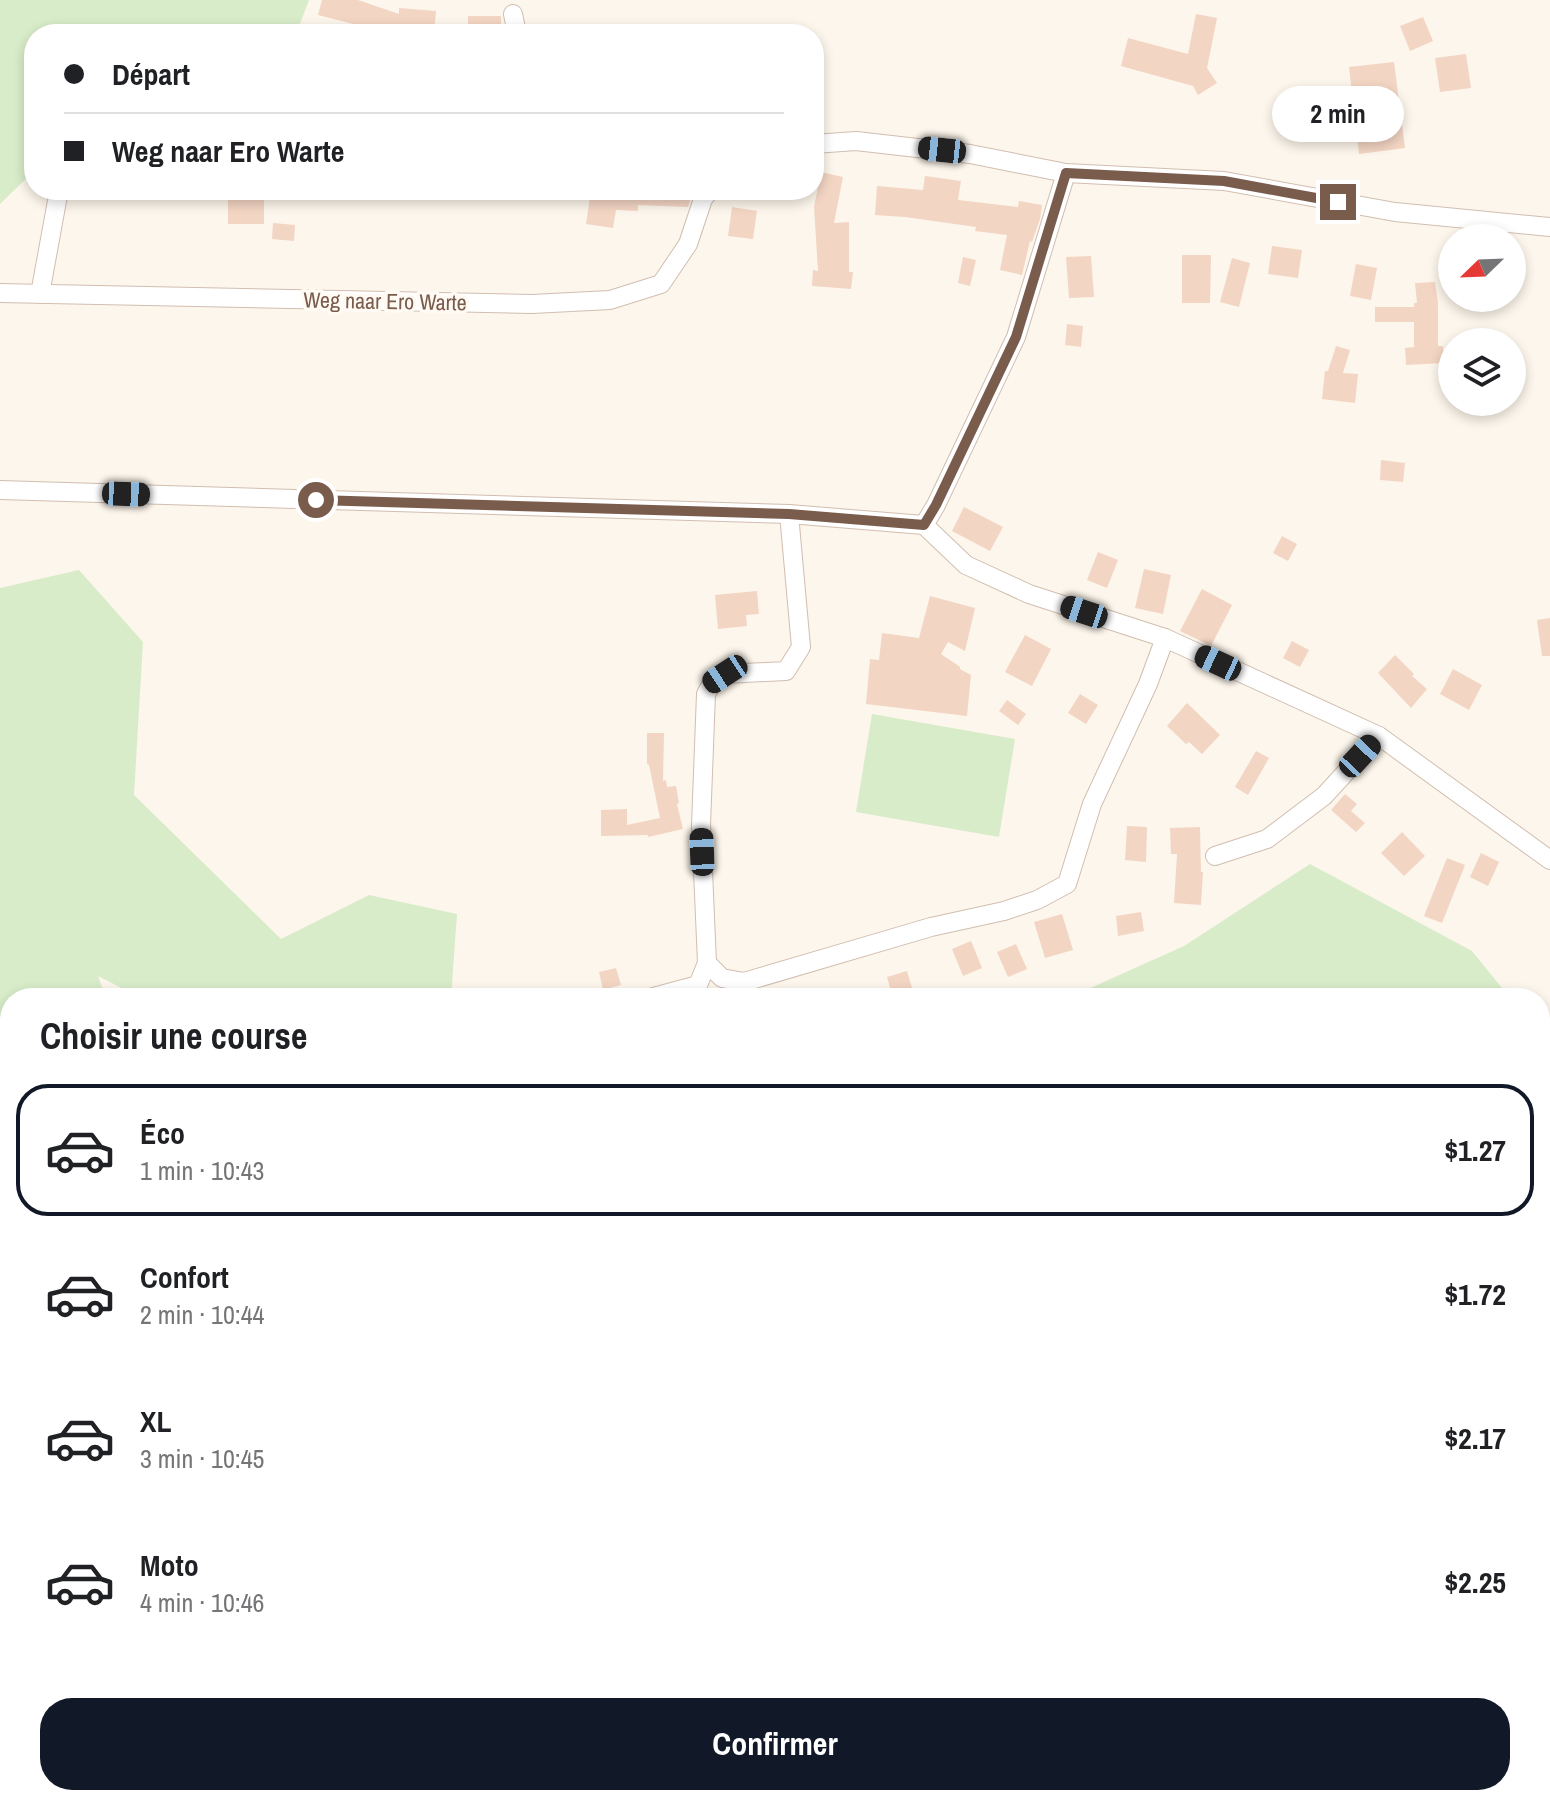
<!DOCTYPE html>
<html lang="fr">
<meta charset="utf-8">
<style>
body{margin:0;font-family:"Archivo Narrow",sans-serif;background:#f6f6f6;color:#202124;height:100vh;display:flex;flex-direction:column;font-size:30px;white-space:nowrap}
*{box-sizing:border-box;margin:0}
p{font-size:26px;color:#757577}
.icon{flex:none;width:44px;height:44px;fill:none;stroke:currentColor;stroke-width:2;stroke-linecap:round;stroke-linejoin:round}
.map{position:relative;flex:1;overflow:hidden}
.panel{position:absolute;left:0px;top:988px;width:1550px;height:818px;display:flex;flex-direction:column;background:#fff;border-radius:32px 32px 0 0;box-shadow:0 4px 12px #0003}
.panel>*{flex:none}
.top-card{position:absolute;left:24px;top:24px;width:800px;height:176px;border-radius:32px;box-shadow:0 4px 12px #0003;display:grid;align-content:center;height:176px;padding:0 40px;background:#fff}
.needle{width:52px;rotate:247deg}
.controls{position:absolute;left:1438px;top:224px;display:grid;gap:16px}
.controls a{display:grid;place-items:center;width:88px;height:88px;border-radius:50%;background:#fff;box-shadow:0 4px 12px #0003;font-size:40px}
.end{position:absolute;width:36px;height:36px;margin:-18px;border:10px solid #7a5c4d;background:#fff;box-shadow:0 0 0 4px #fff}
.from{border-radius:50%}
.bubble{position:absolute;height:56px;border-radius:28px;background:#fff;box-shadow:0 4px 12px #0003;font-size:26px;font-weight:700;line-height:56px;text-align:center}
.car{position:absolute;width:24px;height:48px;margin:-24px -12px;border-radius:10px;box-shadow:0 0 6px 2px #0007;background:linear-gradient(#222 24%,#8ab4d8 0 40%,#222 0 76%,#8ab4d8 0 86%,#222 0)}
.top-card b{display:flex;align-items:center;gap:28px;height:76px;font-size:30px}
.top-card b+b{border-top:2px solid #e0e0e0}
.top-card i{width:20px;height:20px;background:#202124}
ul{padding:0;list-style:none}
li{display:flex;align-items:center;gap:24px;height:132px;margin:0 16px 12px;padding:0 24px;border:4px solid transparent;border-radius:32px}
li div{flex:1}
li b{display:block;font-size:30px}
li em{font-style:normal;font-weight:700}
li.active{border-color:#111827}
li>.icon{width:72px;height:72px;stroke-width:1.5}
h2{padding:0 40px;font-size:36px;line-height:96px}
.action{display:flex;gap:16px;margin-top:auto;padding:16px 40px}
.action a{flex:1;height:92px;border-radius:32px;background:#111827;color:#fff;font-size:32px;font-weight:700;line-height:92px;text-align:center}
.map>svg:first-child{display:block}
.green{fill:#d8ecc9}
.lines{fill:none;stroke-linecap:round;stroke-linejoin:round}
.stream{stroke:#a5d3da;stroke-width:5}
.building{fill:#f3d5c3}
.minor-casing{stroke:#d1beb0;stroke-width:20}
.minor{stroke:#fff;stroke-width:18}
.route{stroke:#7a5c4d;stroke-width:10}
.labels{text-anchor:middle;stroke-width:7;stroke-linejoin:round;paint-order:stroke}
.street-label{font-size:22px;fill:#7a5c4d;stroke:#fffaf3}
</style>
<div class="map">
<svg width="1550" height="1805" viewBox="0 0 1550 1805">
<rect width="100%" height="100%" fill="#fdf6ec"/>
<g class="green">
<path d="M0 0H309L296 34H34V171L0 204Z"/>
<path d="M79 570 143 642 134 795 281 939 369 895 457 914 451 998H141L98 976 106 998H10V1317L0 1304V588Z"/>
<path d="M872 714 1015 739 999 837 856 812Z"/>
<path d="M1310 864 1472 951 1510 998H1068L1184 946Z"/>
<path d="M1540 1035 1550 1048V1159L1540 1171Z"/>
<path d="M0 1384 10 1397V1796H117L114 1805H0Z"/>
</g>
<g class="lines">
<g class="stream">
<path d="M1540 1278 1550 1267"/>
<path d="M1056 1805 1064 1796"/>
</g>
</g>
<g class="building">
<path d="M322 0H358L399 14V8L436 11 434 34H354L357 25 318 15Z"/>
<path d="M1196 14 1217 18 1207 68 1217 83 1198 95 1193 86 1121 66 1128 38 1188 54Z"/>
<rect x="468" y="16" width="33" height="18"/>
<path d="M1423 17 1433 41 1410 51 1400 26Z"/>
<path d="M1466 54 1471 88 1440 92 1435 58Z"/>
<path d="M1394 62 1405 148 1359 154 1349 67Z"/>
<path d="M821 172 843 177 834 223 849 222V272H853L851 289 812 286 813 270 818 271 814 207Z"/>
<path d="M925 176 961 181 958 200 1018 207 1019 201 1042 205 1040 219 1032 242 1030 241 1022 275 1000 270 1007 235 975 231 976 227 905 217 875 215 877 186 923 190Z"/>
<path d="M591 190H690V201L688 207 638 205V211L616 210 613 228 586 224Z"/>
<rect x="228" y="193" width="36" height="31"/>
<path d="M732 207 757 211 753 239 728 236Z"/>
<path d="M273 223 295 225 294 241 272 239Z"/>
<path d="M1272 246 1302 250 1298 278 1268 274Z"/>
<path d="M1182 255H1211L1210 303H1182Z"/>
<path d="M1091 256 1094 297 1069 298 1066 257Z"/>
<path d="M963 257 976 260 970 286 958 283Z"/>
<path d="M1232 258 1250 263 1239 307 1220 302Z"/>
<path d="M1356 264 1377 268 1371 300 1350 296Z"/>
<path d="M1435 282 1438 303V346H1443L1444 363 1406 365 1405 348 1414 347V322H1375V307H1414V303H1417L1415 283Z"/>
<path d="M1067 324 1083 326 1081 347 1065 345Z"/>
<path d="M1336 346 1350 350 1343 373 1358 374 1355 403 1322 399 1325 371H1328Z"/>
<path d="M1381 460 1405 463 1403 482 1380 480Z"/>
<path d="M964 507 1003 527 990 551 952 531Z"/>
<path d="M1282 536 1297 544 1288 561 1273 553Z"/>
<path d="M1098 552 1118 560 1107 588 1087 580Z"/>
<path d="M1144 569 1171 575 1163 614 1135 608Z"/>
<path d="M1202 589 1232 605 1211 646 1180 631Z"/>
<path d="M757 591 759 614 746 615 747 626 718 629 715 595Z"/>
<path d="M930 596 975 608 965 651 948 642 941 654 960 667V669L971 675 967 716 866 704 870 659 879 660 882 633 919 638Z"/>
<path d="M1550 618V656H1542L1537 620Z"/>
<path d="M1025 635 1051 649 1032 686 1005 672Z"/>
<path d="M1292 641 1309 650 1300 667 1283 658Z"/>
<path d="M1395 655 1414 674 1412 676 1427 689 1411 708 1378 673Z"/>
<path d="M1453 669 1482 685 1469 710 1440 694Z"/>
<path d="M1080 694 1098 705 1086 724 1068 713Z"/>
<path d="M1007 700 1026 714 1018 725 999 711Z"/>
<path d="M1187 703 1220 735 1202 754 1189 742 1186 744 1167 726Z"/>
<path d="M647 733H664L663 781 666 780 667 787 676 786 679 803 677 804 683 829 648 837V835L601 836V810L627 809V825L660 818 649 765 647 764Z"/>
<path d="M1256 751 1269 758 1248 795 1235 787Z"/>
<path d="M1345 794 1357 804 1351 811 1365 823 1356 832 1331 810Z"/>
<path d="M1127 826 1147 827 1146 862 1125 860Z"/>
<path d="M1200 827 1201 872H1203L1201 905 1174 903 1177 854H1171L1170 828Z"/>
<path d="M1402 832 1425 856 1404 876 1381 853Z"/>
<path d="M1481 853 1499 862 1488 886 1470 877Z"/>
<path d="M1447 858 1465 865 1442 923 1424 916Z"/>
<path d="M1141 912 1144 931 1118 936 1116 916Z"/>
<path d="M1062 914 1073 950 1045 958 1034 922Z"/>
<path d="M971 941 982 968 963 976 952 949Z"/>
<path d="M1016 944 1027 969 1008 977 997 952Z"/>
<path d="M616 968 621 985 603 990 599 972Z"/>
<path d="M907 971 915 998H893L887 977Z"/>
</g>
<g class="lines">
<defs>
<g id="minor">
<path d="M513 14 517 34"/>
<path d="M814 144 856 141 970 154 1066 173 1224 181 1395 212 1550 227"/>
<path d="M0 293 532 304 610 300 661 284 688 244 703 199 710 190"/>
<path d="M40 294 59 190"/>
<path d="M0 490 789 514 924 525 966 565 1029 594 1165 638 1379 736 1550 860"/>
<path d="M924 525 936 505 1016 337 1066 173"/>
<path d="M1215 856 1267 839 1324 796 1379 736"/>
<path d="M707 963 701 825 706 694 712 683 725 674 786 671 801 647 789 514"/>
<path d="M650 998 698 985 707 963 722 978 744 982 931 927 1004 911 1037 900 1067 884 1092 804 1148 684 1165 638"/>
<path d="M1540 1234 1550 1222"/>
<path d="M0 1331 10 1343"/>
<path d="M1540 1362 1550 1351"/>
<path d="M846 1796 855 1805"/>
<path d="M143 1805 148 1796"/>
<path d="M1015 1805 1024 1796"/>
<path d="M1146 1805 1153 1796"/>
</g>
</defs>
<use href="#minor" class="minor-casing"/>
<use href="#minor" class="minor"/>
</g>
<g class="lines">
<path class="route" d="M316 500 789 514 924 525 936 505 1016 337 1066 173 1224 181 1338 202"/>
</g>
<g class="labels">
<g class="street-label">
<text transform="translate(385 301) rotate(1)" y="8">Weg naar Ero Warte</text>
</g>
</g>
</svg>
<div class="controls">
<a><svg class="needle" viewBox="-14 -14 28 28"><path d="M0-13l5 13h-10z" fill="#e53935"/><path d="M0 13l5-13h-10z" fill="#757577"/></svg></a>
<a><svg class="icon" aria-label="layers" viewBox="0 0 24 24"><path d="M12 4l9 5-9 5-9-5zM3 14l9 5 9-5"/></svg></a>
</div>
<i class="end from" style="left:316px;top:500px"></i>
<i class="end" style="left:1338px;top:202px"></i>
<div class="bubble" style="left:1272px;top:86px;width:132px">2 min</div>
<i class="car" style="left:942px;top:150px;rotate:276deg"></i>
<i class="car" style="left:126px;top:494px;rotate:92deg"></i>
<i class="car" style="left:1084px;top:612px;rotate:288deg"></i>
<i class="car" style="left:1218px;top:663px;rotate:295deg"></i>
<i class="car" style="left:725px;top:674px;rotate:237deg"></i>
<i class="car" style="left:1360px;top:756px;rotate:43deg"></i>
<i class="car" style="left:702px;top:852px;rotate:358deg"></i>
<div class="top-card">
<b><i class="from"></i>Départ</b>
<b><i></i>Weg naar Ero Warte</b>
</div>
<section class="panel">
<h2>Choisir une course</h2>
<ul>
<li class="active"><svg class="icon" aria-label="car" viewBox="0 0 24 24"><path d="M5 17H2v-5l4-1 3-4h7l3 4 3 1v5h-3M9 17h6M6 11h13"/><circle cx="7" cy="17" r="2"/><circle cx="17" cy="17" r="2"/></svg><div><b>Éco</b><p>1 min · 10:43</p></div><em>$1.27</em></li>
<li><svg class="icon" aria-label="car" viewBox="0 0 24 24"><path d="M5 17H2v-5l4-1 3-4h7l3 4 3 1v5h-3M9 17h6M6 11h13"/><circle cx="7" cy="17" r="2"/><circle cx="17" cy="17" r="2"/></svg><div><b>Confort</b><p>2 min · 10:44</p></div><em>$1.72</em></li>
<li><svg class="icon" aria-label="car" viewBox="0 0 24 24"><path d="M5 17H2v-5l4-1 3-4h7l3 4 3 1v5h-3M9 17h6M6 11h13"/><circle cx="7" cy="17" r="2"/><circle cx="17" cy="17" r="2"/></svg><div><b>XL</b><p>3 min · 10:45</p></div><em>$2.17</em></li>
<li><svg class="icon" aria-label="car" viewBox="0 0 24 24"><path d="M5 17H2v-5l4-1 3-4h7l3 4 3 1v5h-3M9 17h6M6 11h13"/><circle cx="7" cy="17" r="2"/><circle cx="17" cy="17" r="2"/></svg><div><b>Moto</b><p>4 min · 10:46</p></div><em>$2.25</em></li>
</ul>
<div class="action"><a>Confirmer</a></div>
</section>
</div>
